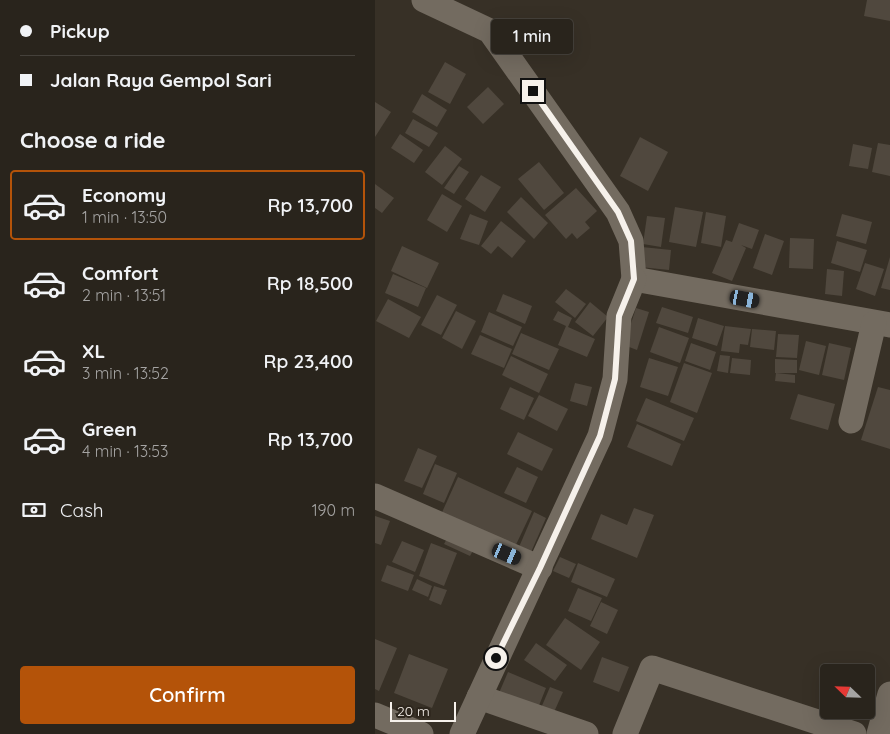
<!DOCTYPE html>
<meta charset="utf-8">
<style>
body{margin:0;font-family:Quicksand,sans-serif;background:#312c25;color:#f1f3f6;height:100vh;display:flex;flex-direction:column;font-size:19px;white-space:nowrap}
*{box-sizing:border-box;margin:0}
p{font-size:16px;color:#a5a4a3}
.icon{flex:none;width:28px;height:28px;fill:none;stroke:currentColor;stroke-width:2;stroke-linecap:round;stroke-linejoin:round}
.map{position:relative;flex:1;overflow:hidden}
.details{display:flex;flex-direction:column;background:#29241c;width:375px}
.details>*{flex:none}
.top-card{display:grid;align-content:center;height:110px;padding:0 20px;background:#29241c}
.needle{width:32px;rotate:293deg}
.controls{position:absolute;left:445px;top:664px;display:grid;gap:10px}
.controls a{display:grid;place-items:center;width:55px;height:55px;border-radius:5px;background:#29241c;box-shadow:0 5px 20px #0002,0 0 0 1px #45413b;font-size:25px}
.scale{position:absolute;left:15px;bottom:12px;width:66px;box-sizing:border-box;padding-left:5px;border:2px solid #f6f1eb;border-top:0;font-size:14px;line-height:18px;white-space:nowrap;color:#f6f1eb;-webkit-text-stroke:4px #2d261d;paint-order:stroke}
.end{position:absolute;width:22px;height:22px;margin:-11px;border:6px solid #f6f1eb;background:#111;box-shadow:0 0 0 2px #111}
.from{border-radius:50%}
.bubble{position:absolute;height:35px;border-radius:5px;background:#29241c;box-shadow:0 5px 20px #0002,0 0 0 1px #45413b;font-size:16px;font-weight:600;line-height:35px;text-align:center}
.car{position:absolute;width:15px;height:30px;margin:-15px -8px;border-radius:6px;box-shadow:0 0 4px 1px #0007;background:linear-gradient(#222 24%,#8ab4d8 0 40%,#222 0 76%,#8ab4d8 0 86%,#222 0)}
.top-card b{display:flex;align-items:center;gap:18px;height:48px;font-size:19px}
.top-card b+b{border-top:1px solid #45413b}
.top-card i{width:12px;height:12px;background:#f1f3f6}
ul{padding:0;list-style:none}
li{display:flex;align-items:center;gap:15px;height:70px;margin:0 10px 8px;padding:0 10px;border:2px solid transparent;border-radius:5px}
li div{flex:1}
li b{display:block;font-size:19px}
li em{font-style:normal;font-weight:600}
li.current{border-color:#b45309}
li>.icon{width:45px;height:45px;stroke-width:1.5}
h2{padding:0 20px;font-size:22px;line-height:60px}
.pay{display:flex;align-items:center;gap:12px;height:55px;padding:0 20px;font-size:19px}
.pay p{margin-inline-start:auto}
.action{display:flex;gap:10px;margin-top:auto;padding:10px 20px}
.action a{flex:1;height:58px;border-radius:5px;background:#b45309;color:#fff;font-size:20px;font-weight:600;line-height:58px;text-align:center}
main{display:flex;flex:1;min-height:0}
.map>svg:first-child{display:block}
.building{fill:#50483e}
.lines{fill:none;stroke-linecap:round;stroke-linejoin:round}
.street{stroke:#736b60;stroke-width:25}
.route{stroke:#f6f1eb;stroke-width:6}
</style>
<main>
<section class="details">
<div class="top-card">
<b><i class="from"></i>Pickup</b>
<b><i></i>Jalan Raya Gempol Sari</b>
</div>
<h2>Choose a ride</h2>
<ul>
<li class="current"><svg class="icon" aria-label="car" viewBox="0 0 24 24"><path d="M5 17H2v-5l4-1 3-4h7l3 4 3 1v5h-3M9 17h6M6 11h13"/><circle cx="7" cy="17" r="2"/><circle cx="17" cy="17" r="2"/></svg><div><b>Economy</b><p>1 min · 13:50</p></div><em>Rp 13,700</em></li>
<li><svg class="icon" aria-label="car" viewBox="0 0 24 24"><path d="M5 17H2v-5l4-1 3-4h7l3 4 3 1v5h-3M9 17h6M6 11h13"/><circle cx="7" cy="17" r="2"/><circle cx="17" cy="17" r="2"/></svg><div><b>Comfort</b><p>2 min · 13:51</p></div><em>Rp 18,500</em></li>
<li><svg class="icon" aria-label="car" viewBox="0 0 24 24"><path d="M5 17H2v-5l4-1 3-4h7l3 4 3 1v5h-3M9 17h6M6 11h13"/><circle cx="7" cy="17" r="2"/><circle cx="17" cy="17" r="2"/></svg><div><b>XL</b><p>3 min · 13:52</p></div><em>Rp 23,400</em></li>
<li><svg class="icon" aria-label="car" viewBox="0 0 24 24"><path d="M5 17H2v-5l4-1 3-4h7l3 4 3 1v5h-3M9 17h6M6 11h13"/><circle cx="7" cy="17" r="2"/><circle cx="17" cy="17" r="2"/></svg><div><b>Green</b><p>4 min · 13:53</p></div><em>Rp 13,700</em></li>
</ul>
<div class="pay"><svg class="icon" aria-label="cash" viewBox="0 0 24 24"><path d="M3 7h18v10H3z"/><circle cx="12" cy="12" r="2"/></svg>Cash<p>190 m</p></div>
<div class="action"><a>Confirm</a></div>
</section>
<div class="map">
<svg width="515" height="734" viewBox="0 0 515 734">
<rect width="100%" height="100%" fill="#373026"/>
<g class="building">
<path d="M492 0H515V21L489 16Z"/>
<path d="M70 62 91 74 75 104 53 92Z"/>
<path d="M113 87 129 104 108 124 92 107Z"/>
<path d="M47 94 72 110 62 127 37 112Z"/>
<path d="M0 102 16 112 0 137Z"/>
<path d="M38 119 63 133 54 147 30 133Z"/>
<path d="M25 134 48 150 39 163 16 148Z"/>
<path d="M265 137 293 152 273 191 245 176Z"/>
<path d="M503 143 515 145V176L497 172Z"/>
<path d="M478 144 497 148 493 169 474 166Z"/>
<path d="M70 146 87 159 67 185 50 172Z"/>
<path d="M164 162 189 193 169 210 143 179Z"/>
<path d="M84 166 94 172 79 194 69 188Z"/>
<path d="M106 175 126 187 110 212 90 199Z"/>
<path d="M0 184 19 198 7 213 0 208Z"/>
<path d="M201 188 222 211 210 222 215 228 202 239 197 233 191 239 170 215Z"/>
<path d="M67 194 87 206 72 232 52 220Z"/>
<path d="M146 197 173 223 159 239 132 212Z"/>
<path d="M300 207 328 212 321 247 294 242Z"/>
<path d="M331 212 351 216 346 247 326 243Z"/>
<path d="M95 214 113 221 104 245 85 239Z"/>
<path d="M467 214 497 222 491 244 461 236Z"/>
<path d="M272 216 290 218 286 247 268 244Z"/>
<path d="M126 221 151 241 137 258 123 246 116 254 106 246Z"/>
<path d="M364 223 384 230 377 249 366 245 371 248 357 281 337 273 351 240 357 242Z"/>
<path d="M390 234 409 241 397 275 378 268Z"/>
<path d="M415 238 439 239 438 269 414 268Z"/>
<path d="M462 241 492 250 485 272 456 263Z"/>
<path d="M27 246 64 263 52 288 16 271Z"/>
<path d="M267 247 296 250 294 270 265 267Z"/>
<path d="M515 257V290L506 288Z"/>
<path d="M490 263 509 269 500 296 481 289Z"/>
<path d="M452 269 469 271 467 296 450 294Z"/>
<path d="M18 274 51 288 43 307 10 293Z"/>
<path d="M191 289 211 304 200 318 180 302Z"/>
<path d="M128 294 157 306 150 324 121 311Z"/>
<path d="M62 295 82 305 66 335 46 325Z"/>
<path d="M13 299 46 317 34 338 1 321Z"/>
<path d="M215 302 233 317 218 336 200 322Z"/>
<path d="M287 307 318 317 313 333 281 323Z"/>
<path d="M261 308 274 312 262 350 249 345Z"/>
<path d="M81 311 101 321 87 349 67 338Z"/>
<path d="M183 311 197 318 193 327 220 339 212 357 183 345 191 326 178 320Z"/>
<path d="M114 312 147 327 138 346 106 332Z"/>
<path d="M323 318 349 326 342 346 317 338Z"/>
<path d="M350 326 376 329 373 345 365 344 364 353 346 351Z"/>
<path d="M284 327 314 338 305 363 275 352Z"/>
<path d="M377 329 401 331 399 350 375 347Z"/>
<path d="M146 333 184 349 174 370 137 354Z"/>
<path d="M403 334 424 335 422 358 401 357Z"/>
<path d="M105 335 137 349 129 368 96 354Z"/>
<path d="M431 341 451 346 444 375 424 370Z"/>
<path d="M316 343 341 352 335 370 310 361Z"/>
<path d="M454 343 476 348 469 380 447 375Z"/>
<path d="M345 355 355 356 353 373 342 371Z"/>
<path d="M136 356 173 374 164 393 127 375Z"/>
<path d="M274 358 303 367 293 396 265 387Z"/>
<path d="M357 358 376 360 375 375 355 373Z"/>
<path d="M400 359 422 360V373H400Z"/>
<path d="M309 363 337 373 322 413 295 402Z"/>
<path d="M401 373 420 375V383L400 381Z"/>
<path d="M200 383 217 387 212 406 195 401Z"/>
<path d="M135 387 159 398 149 420 125 409Z"/>
<path d="M503 387 515 390V449L486 440Z"/>
<path d="M423 394 460 404 453 430 415 419Z"/>
<path d="M164 395 193 409 182 431 153 416Z"/>
<path d="M271 398 319 418 309 441 261 421Z"/>
<path d="M262 424 306 444 297 466 252 447Z"/>
<path d="M143 432 178 449 167 471 132 454Z"/>
<path d="M43 448 62 456 47 488 29 481Z"/>
<path d="M60 464 82 473 69 503 48 494Z"/>
<path d="M142 467 163 477 151 503 129 493Z"/>
<path d="M83 477 157 511 137 553 64 519Z"/>
<path d="M259 508 279 515 262 558 216 539 226 514 252 525Z"/>
<path d="M159 512 171 518 153 559 141 554Z"/>
<path d="M0 516 15 521 6 545 0 543Z"/>
<path d="M73 537 99 549 95 556 69 544Z"/>
<path d="M27 541 49 550 40 572 17 562Z"/>
<path d="M56 543 82 553 69 586 44 576Z"/>
<path d="M185 557 201 564 194 578 178 571Z"/>
<path d="M203 563 240 579 232 597 196 582Z"/>
<path d="M12 565 39 575 33 591 6 581Z"/>
<path d="M42 579 57 586 53 597 37 590Z"/>
<path d="M59 586 72 590 66 605 54 600Z"/>
<path d="M203 588 227 598 216 621 193 611Z"/>
<path d="M226 602 243 610 232 634 215 626Z"/>
<path d="M190 618 225 642 206 670 171 645Z"/>
<path d="M0 639 22 648 4 691 0 689Z"/>
<path d="M161 643 192 665 180 681 149 660Z"/>
<path d="M34 654 73 669 57 708 19 693Z"/>
<path d="M227 657 254 667 244 692 218 682Z"/>
<path d="M133 672 171 688 163 708 124 693Z"/>
<path d="M175 687 188 692 175 721 163 715Z"/>
</g>
<g class="lines">
<g class="street">
<path d="M49 0 115 31 243 212 256 241 259 279 515 325"/>
<path d="M476 421 499 323"/>
<path d="M0 496 165 568"/>
<path d="M104 697 211 734"/>
<path d="M0 715 46 734"/>
<path d="M87 734 225 436 240 379 244 316 259 279"/>
<path d="M250 734 277 668 479 734"/>
<path d="M504 734 515 694"/>
</g>
</g>
<g class="lines">
<path class="route" d="M121 658 165 568 225 436 240 379 244 316 259 279 256 241 243 212 158 91"/>
</g>
</svg>
<div class="controls">
<a><svg class="needle" viewBox="-14 -14 28 28"><path d="M0-13l5 13h-10z" fill="#e53935"/><path d="M0 13l5-13h-10z" fill="#a5a4a3"/></svg></a>
</div>
<div class="scale">20 m</div>
<i class="end from" style="left:121px;top:658px"></i>
<i class="end" style="left:158px;top:91px"></i>
<div class="bubble" style="left:116px;top:19px;width:82px">1 min</div>
<i class="car" style="left:370px;top:299px;rotate:100deg"></i>
<i class="car" style="left:132px;top:554px;rotate:113deg"></i>
</div>
</main>
